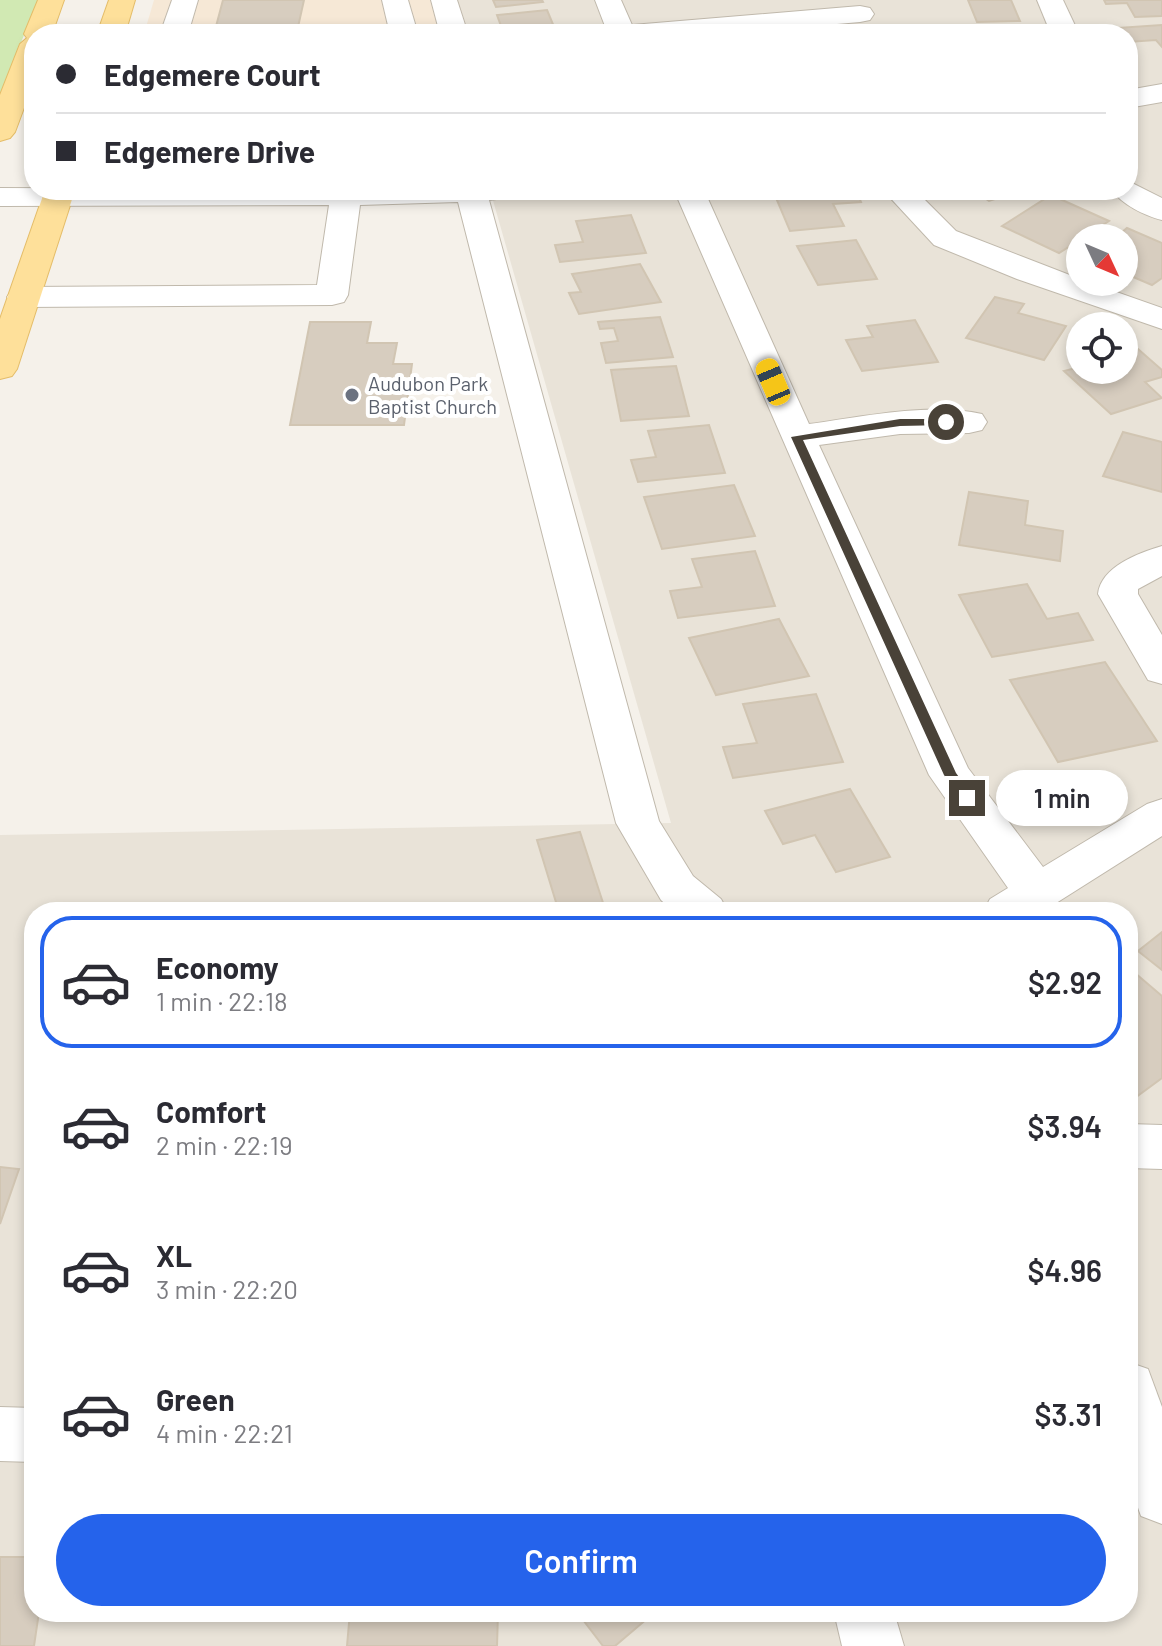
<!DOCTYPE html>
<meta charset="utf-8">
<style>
body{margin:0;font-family:Barlow,sans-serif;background:#f7f7f7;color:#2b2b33;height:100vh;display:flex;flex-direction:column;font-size:30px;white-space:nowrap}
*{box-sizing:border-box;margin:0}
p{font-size:26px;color:#7c7c81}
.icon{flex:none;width:44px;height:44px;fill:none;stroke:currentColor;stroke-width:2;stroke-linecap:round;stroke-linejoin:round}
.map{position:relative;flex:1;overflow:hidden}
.drawer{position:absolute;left:24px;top:902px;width:1114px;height:720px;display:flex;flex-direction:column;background:#fff;border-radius:32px;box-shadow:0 4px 12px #0003}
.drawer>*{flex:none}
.guide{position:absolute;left:24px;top:24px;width:1114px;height:176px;border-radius:32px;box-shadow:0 4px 12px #0003;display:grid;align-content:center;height:176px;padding:0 32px;background:#fff}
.needle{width:52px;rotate:134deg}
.controls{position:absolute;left:1066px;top:224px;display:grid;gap:16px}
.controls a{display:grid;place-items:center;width:72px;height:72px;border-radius:50%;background:#fff;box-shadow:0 4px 12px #0003;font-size:40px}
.end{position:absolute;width:36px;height:36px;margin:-18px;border:10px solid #494238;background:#fff;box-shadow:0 0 0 4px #fff}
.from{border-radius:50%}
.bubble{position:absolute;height:56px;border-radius:28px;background:#fff;box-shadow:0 4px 12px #0003;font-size:26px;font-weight:600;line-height:56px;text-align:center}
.car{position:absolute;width:24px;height:48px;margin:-24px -12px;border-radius:10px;box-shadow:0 0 6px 2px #0007;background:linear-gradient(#f5c518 24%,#345 0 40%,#f5c518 0 76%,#345 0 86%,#f5c518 0)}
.guide b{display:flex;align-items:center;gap:28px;height:76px;font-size:30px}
.guide b+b{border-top:2px solid #e1e1e2}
.guide i{width:20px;height:20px;background:#2b2b33}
ul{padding:14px 0 0;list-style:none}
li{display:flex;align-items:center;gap:24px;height:132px;margin:0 16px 12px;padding:0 16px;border:4px solid transparent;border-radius:32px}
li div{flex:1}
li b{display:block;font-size:30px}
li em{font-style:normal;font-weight:600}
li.current{border-color:#2563eb}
li>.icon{width:72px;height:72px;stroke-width:1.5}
.primary-button{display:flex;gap:16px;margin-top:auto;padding:16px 32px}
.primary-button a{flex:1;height:92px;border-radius:48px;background:#2563eb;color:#fff;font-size:32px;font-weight:600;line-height:92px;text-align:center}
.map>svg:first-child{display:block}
.residential{fill:#e9e3d8;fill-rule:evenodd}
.commercial{fill:#f6e8d6}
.green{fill:#d1e9b3}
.building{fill:#d7cdbf;stroke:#d1c5b2;stroke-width:2}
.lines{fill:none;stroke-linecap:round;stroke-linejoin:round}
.minor-casing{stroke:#c0b9ac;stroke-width:2}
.major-casing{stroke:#e4bd69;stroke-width:2}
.minor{fill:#fff;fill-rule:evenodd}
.major{fill:#fee09a;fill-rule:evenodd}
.route{fill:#494238}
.worship-dot{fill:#6b7280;stroke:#fff;stroke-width:3}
.labels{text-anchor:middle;stroke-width:8;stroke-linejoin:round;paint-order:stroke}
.far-worship-label{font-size:20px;fill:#5b616d;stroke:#fff;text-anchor:start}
</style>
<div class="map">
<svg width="1162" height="1646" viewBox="0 0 1162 1646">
<rect width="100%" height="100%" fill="#f5f1ea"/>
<path class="residential" d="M434 0H1162V1646H0V835L671 823 490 190H1128V34H444ZM1080 238H1124V282H1080ZM1080 326H1124V370H1080ZM34 912H1128V1612H34Z"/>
<path class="commercial" d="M154 0H434L444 34H144Z"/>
<path class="green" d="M0 0H38L0 95Z"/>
<g class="building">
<path d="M223 0H304L298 27 388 26 387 34H214Z"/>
<path d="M493 0H542L543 2 496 7Z"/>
<path d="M968 0H1011L1020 21 977 22Z"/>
<path d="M1104 0H1162V16L1135 17 1127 3 1106 4Z"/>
<path d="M547 10 557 34H504L497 15Z"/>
<path d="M1162 25V47L1156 40 1128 42V34H1121L1116 28Z"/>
<path d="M807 190H856L861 202 833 204 844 226 790 231 774 193Z"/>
<path d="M973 190H1023L989 201Z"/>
<path d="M1051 195 1109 221 1059 253 1002 226Z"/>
<path d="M631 215 646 253 560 262 555 245 583 242 576 221Z"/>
<path d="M1127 228 1162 243V278L1152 285 1124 273V238H1115Z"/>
<path d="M856 240 877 279 818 285 797 246Z"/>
<path d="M640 264 661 302 579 314 569 293 581 292 572 274Z"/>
<path d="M995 297 1024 304 1018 313 1066 326 1044 360 966 338Z"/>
<path d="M660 317 673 357 606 363 601 343 618 341 614 328 600 329 598 322Z"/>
<path d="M915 320 938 362 862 371 846 340 873 337 867 326Z"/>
<path d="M310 322H371L367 343H397L393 364H412L404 425H290Z"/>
<path d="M1138 349 1162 370V377L1145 382 1162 398 1111 414 1064 371 1080 367V370H1124V353Z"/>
<path d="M676 366 689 416 621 421 611 370Z"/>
<path d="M709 425 725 473 638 482 631 460 656 457 648 431Z"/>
<path d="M1123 432 1162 442V492L1103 476Z"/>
<path d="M734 485 755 536 662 549 644 497Z"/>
<path d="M969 492 1028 501 1025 525 1063 531 1060 561 959 545Z"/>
<path d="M755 551 775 606 678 618 670 591 702 587 692 559Z"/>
<path d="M1027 584 1047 619 1078 613 1093 640 992 657 959 595Z"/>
<path d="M779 619 809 676 716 695 689 638Z"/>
<path d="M1105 662 1157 741 1058 762 1010 680Z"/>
<path d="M816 694 843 762 733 778 723 747 757 743 743 704Z"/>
<path d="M850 789 890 857 836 872 815 835 783 844 765 811Z"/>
<path d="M580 832 606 912H559L537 840Z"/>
<path d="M514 904 516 912H472Z"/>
<path d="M1162 932V970L1138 951Z"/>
<path d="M1128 967 1162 996V1078L1128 1103Z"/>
<path d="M0 1167 19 1169 0 1224Z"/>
<path d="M0 1557H34V1612H39L34 1646H0Z"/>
<path d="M350 1612H498L497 1646H347Z"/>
<path d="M577 1612H655L615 1646H603Z"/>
</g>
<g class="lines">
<defs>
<g id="minor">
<path d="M172 0H198L188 34H160Z"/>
<path d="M382 0H408L418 34H390Z"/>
<path d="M431 0H457L468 34H440Z"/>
<path d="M595 0H621L632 25 860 6 870 8 874 14 870 20 860 22 723 34H608Z"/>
<path d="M1037 0H1063L1079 34H1051Z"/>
<path d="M1162 84V102L1128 108V90Z"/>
<path d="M1128 181 1162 198V220C1145 216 1121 204 1112 190H1128Z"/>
<path d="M0 188 515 190 511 197 489 200 659 821 693 876 721 899 728 912H674L661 900 616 823 458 202 360 205 348 295 344 302 332 305 24 307 12 304 7 297 12 290 24 287 317 285 329 205 0 206Z"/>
<path d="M674 190H704L809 424C861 417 930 402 982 414L987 422 982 430 969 433 900 434 819 445 968 768 1043 867 1147 804 1162 799V836L1042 912H983L990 899 1008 888 929 775Z"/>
<path d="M883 190H915L956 231 1080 279V282H1088L1162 308V329L1017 279 934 245Z"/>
<path d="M1162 546V576L1138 589V594L1162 635V684L1148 680 1098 594C1101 567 1138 553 1162 546Z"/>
<path d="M1128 1124 1162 1125V1169L1128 1168Z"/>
<path d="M1128 1362 1148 1369 1162 1407V1524L1141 1516 1128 1480Z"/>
<path d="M0 1407 34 1408V1462L0 1461Z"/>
<path d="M834 1612H894L904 1646H842Z"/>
</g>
<g id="major">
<path d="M38 0H64L52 34H34V81L15 132 10 138 0 141V95L20 44 27 38 24 34Z"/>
<path d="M109 0H135L125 34H97Z"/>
<path d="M45 190H75L17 369 12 376 0 379V319Z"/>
</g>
</defs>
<use href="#minor" class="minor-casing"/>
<use href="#major" class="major-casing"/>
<use href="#minor" class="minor"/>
<use href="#major" class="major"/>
</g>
<path class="route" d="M900 419H946L951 422 946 425 900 426 803 440 956 773 974 798 967 803 963 802 944 775 791 437Z"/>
<circle class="worship-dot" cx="352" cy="395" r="8"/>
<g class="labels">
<g class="far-worship-label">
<text x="368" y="391">Audubon Park<tspan x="368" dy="23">Baptist Church</tspan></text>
</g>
</g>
</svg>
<div class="controls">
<a><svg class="needle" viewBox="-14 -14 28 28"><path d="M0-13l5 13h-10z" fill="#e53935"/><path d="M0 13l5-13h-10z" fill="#7c7c81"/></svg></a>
<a><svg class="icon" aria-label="locate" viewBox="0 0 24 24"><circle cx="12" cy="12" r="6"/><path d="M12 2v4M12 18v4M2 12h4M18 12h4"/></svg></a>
</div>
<i class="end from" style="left:946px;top:422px"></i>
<i class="end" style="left:967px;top:798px"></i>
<div class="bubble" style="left:996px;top:770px;width:132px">1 min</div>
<i class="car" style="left:773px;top:382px;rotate:337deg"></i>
<div class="guide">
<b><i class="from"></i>Edgemere Court</b>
<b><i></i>Edgemere Drive</b>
</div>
<section class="drawer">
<ul>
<li class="current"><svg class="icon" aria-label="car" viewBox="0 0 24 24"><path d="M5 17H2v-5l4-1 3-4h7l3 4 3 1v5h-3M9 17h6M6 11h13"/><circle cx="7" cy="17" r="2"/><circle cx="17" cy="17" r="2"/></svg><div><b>Economy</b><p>1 min · 22:18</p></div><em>$2.92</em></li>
<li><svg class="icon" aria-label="car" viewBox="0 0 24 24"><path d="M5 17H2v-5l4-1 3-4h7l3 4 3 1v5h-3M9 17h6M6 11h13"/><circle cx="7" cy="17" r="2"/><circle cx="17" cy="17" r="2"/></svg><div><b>Comfort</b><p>2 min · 22:19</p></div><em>$3.94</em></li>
<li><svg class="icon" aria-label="car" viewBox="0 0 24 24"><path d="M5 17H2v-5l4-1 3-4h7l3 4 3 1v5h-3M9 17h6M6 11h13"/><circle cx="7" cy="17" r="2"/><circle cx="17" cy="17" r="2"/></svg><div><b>XL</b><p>3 min · 22:20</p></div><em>$4.96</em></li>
<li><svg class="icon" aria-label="car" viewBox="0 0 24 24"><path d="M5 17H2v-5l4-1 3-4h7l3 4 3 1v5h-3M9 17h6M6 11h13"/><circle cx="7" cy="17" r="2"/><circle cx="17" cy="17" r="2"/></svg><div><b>Green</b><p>4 min · 22:21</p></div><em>$3.31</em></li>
</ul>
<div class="primary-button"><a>Confirm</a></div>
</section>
</div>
